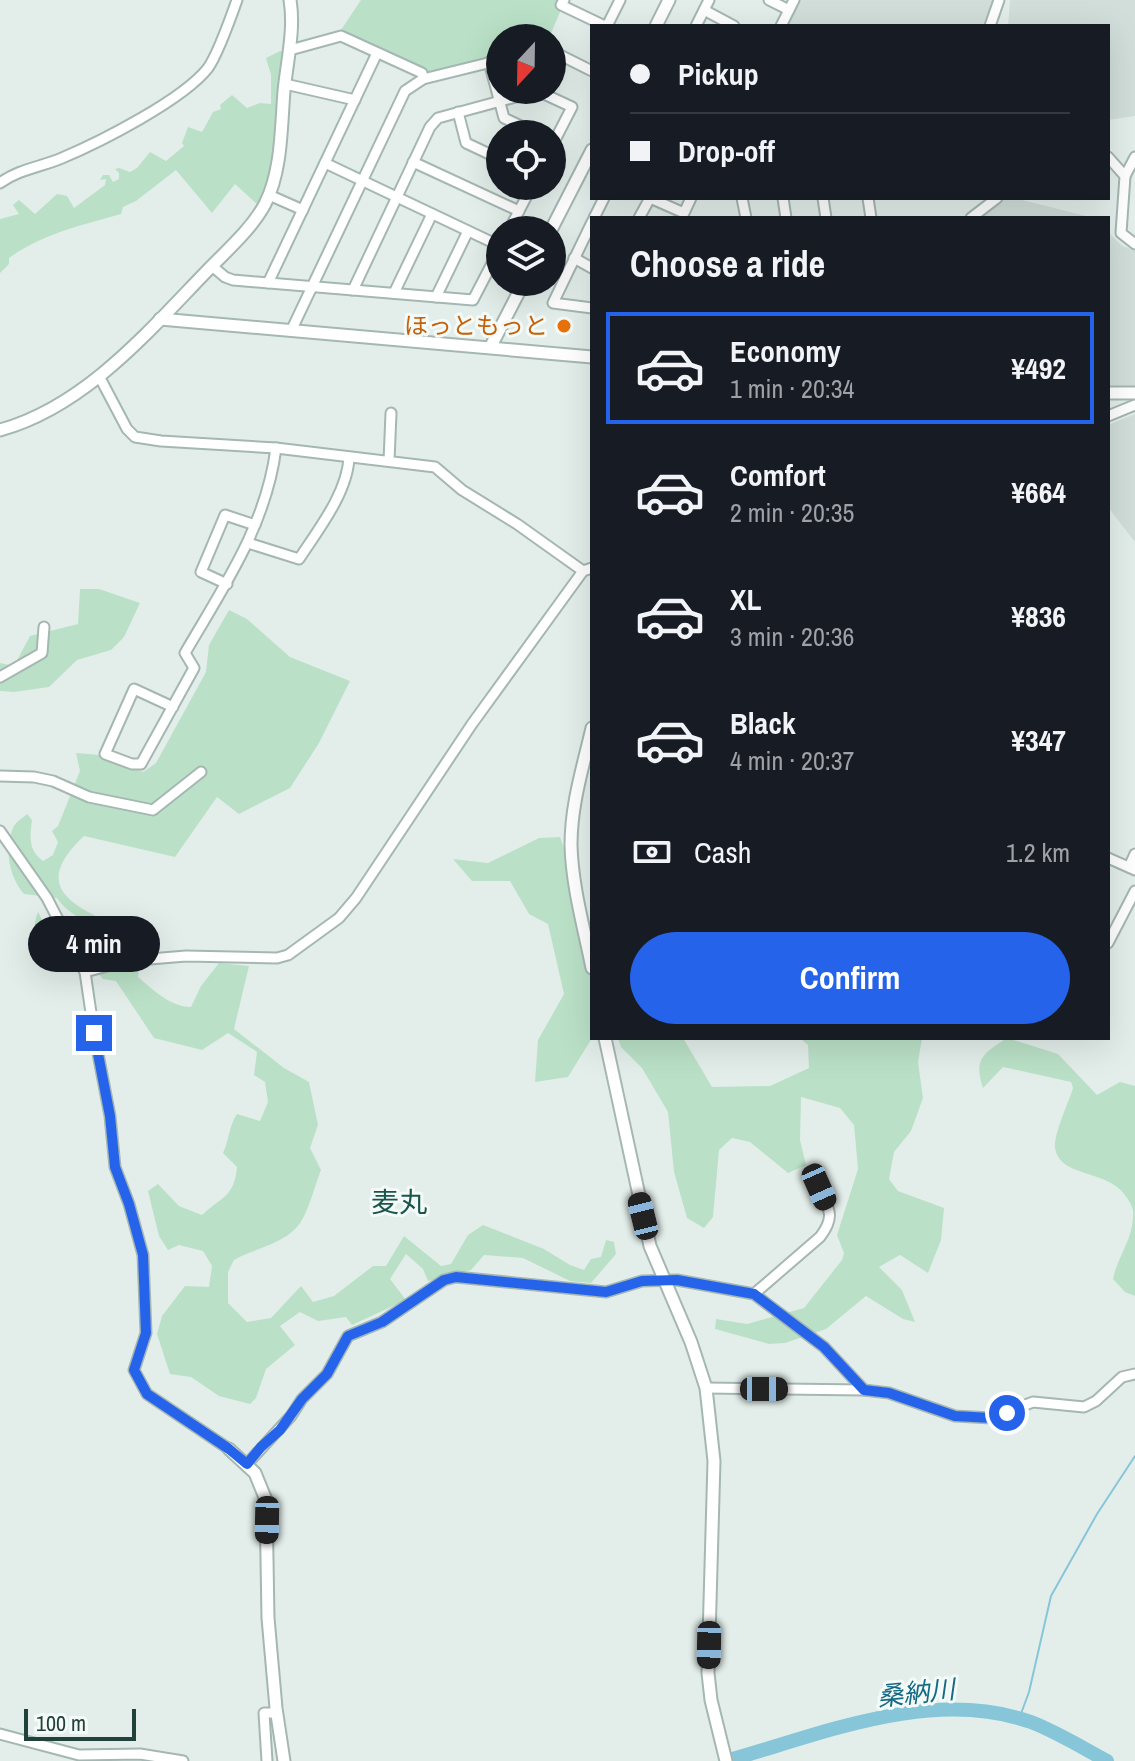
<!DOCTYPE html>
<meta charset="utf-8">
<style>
body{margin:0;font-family:"Archivo Narrow","Noto Sans JP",sans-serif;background:#242831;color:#f1f3f6;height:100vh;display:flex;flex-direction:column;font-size:30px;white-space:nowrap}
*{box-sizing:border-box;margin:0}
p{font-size:26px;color:#9ea1a6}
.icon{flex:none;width:44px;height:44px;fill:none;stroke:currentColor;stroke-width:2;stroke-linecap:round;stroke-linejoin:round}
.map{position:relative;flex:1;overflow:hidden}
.details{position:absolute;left:590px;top:216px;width:520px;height:824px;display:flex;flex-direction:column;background:#171b24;border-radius:0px;box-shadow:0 8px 32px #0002}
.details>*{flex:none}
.top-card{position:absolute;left:590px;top:24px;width:520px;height:176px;border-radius:0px;box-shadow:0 8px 32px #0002;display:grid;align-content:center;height:176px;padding:0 40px;background:#171b24}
.needle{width:52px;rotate:202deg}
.buttons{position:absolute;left:486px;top:24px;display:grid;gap:16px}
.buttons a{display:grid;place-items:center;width:80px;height:80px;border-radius:50%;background:#171b24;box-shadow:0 8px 32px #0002;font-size:40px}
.scale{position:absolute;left:24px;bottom:20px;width:112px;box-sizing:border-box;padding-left:8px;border:4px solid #21413b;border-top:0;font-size:22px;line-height:28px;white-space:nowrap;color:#21413b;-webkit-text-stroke:6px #f4faf7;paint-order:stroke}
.end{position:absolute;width:36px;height:36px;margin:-18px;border:10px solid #2563eb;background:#fff;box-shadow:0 0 0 4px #fff}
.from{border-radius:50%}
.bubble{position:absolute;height:56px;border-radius:28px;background:#171b24;box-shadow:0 8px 32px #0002;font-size:26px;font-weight:700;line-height:56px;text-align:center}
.car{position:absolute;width:24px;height:48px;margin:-24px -12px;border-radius:10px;box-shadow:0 0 6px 2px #0007;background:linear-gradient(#222 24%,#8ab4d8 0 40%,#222 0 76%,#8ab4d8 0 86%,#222 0)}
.top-card b{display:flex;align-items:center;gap:28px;height:76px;font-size:30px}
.top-card b+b{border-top:2px solid #363941}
.top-card i{width:20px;height:20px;background:#f1f3f6}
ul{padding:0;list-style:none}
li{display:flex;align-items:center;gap:24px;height:112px;margin:0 16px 12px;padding:0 24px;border:4px solid transparent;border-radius:0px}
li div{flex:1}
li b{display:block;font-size:30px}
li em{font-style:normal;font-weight:700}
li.on{border-color:#2563eb}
li>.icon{width:72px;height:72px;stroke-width:1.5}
h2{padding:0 40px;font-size:36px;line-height:96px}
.pay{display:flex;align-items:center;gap:20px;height:88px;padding:0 40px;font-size:30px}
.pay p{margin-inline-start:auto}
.action{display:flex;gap:16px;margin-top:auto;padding:16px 40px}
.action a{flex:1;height:92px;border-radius:48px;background:#2563eb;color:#fff;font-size:32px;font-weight:700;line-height:92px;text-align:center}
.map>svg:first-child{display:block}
.built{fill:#d1ded9}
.green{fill:#bae1c7}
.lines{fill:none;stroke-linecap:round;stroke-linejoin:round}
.stream{stroke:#86c6d8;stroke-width:2}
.river{stroke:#86c6d8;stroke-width:14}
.minor-casing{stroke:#a5b7b2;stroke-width:13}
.tertiary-casing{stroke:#a5b7b2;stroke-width:15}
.minor{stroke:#fff;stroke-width:9}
.tertiary{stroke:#fff;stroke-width:11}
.route{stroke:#2563eb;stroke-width:10}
.food-dot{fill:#e8710a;stroke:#f4faf7;stroke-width:3}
.labels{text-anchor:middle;stroke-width:6;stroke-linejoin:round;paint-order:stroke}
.food-label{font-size:24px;fill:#c56008;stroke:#f4faf7;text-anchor:end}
.water-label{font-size:26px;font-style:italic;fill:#146a84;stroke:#f4faf7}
.quarter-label{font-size:28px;fill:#1a564b;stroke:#f4faf7}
</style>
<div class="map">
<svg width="1135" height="1761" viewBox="0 0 1135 1761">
<rect width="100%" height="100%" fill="#e3eeea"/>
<g class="built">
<path d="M798 0H995L986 26H785Z"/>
<path d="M1010 0H1135V116L1108 120V26H1008Z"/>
<path d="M1003 198H1014L1094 218H981Z"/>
<path d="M1108 232 1122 246 1135 250V387L1121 389 1108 388Z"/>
<path d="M1135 414V542L1108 507V425Z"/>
</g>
<g class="green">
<path d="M361 0H565L549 38H500V56L423 79 339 33Z"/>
<path d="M280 51 285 52C280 95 276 168 258 205L235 184 212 213 176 170 136 201 123 207 121 214C82 225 42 234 9 258V264L0 273V219L19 214 13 205 19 200 35 214 57 194 67 196 74 208 105 185 106 179 100 180 103 175H109L113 182 119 179V173L115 169 119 168 130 172 137 168 150 152 166 161 184 146 182 143 188 127 202 132 213 112 221 109 220 105 232 95 247 108 260 103 271 104V75L266 58Z"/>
<path d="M80 589H99L140 603 124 637 111 650 77 660 49 687 14 692 0 691V663L14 666 30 636 78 624Z"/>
<path d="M229 610 247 619 290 657 350 681 319 743 290 788 239 814 217 797 175 857 84 836C17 899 99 913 143 939L138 977C152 989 171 1007 191 1007L201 986 219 963 249 966 234 1029 284 1068 309 1082 318 1125 310 1148 321 1170C315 1185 307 1218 296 1228 280 1245 253 1249 234 1260L228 1272V1303L247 1322 271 1318 301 1286 313 1302 334 1296 373 1266H386L404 1236 441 1266 451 1264 468 1235 483 1225 544 1249 570 1265 584 1270 591 1259 601 1257 606 1240 614 1242 616 1254 591 1283 570 1281 523 1258 484 1255 471 1270 428 1281 423 1269 406 1254 390 1279 406 1300 352 1325 346 1317 318 1321 300 1312 280 1326 295 1345 266 1369 256 1398 250 1404 219 1396 191 1377 170 1374 157 1334 162 1316 185 1286 209 1287 212 1266 203 1251 179 1245 168 1250 159 1236 148 1191 158 1184 179 1206 202 1215C222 1196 234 1198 237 1167L223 1153C229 1141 229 1125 237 1114L260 1121 268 1102 265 1082 254 1075 257 1052 228 1033 202 1050 154 1038 116 981 103 979 84 957 59 964H45C34 949 31 929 38 912L58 949 85 948 99 954 108 952 112 942C96 924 69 917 57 898L24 894C9 877 4 849 13 828 15 822 23 818 27 814L32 820C30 837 28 850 43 861L53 855 58 842 52 831 58 826 80 771 76 753 100 755 143 772 156 763 206 672 209 645Z"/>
<path d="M560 837 592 928V1038L568 1077 535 1082 538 1040 564 994 548 924 529 914 510 881H472L453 859 488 863 539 838Z"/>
<path d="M618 1038H683L712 1087 770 1086 809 1068 808 1045 800 1038H922L918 1062 923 1098 911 1131 894 1152 889 1179 898 1191 944 1208 941 1240 928 1273 900 1255 879 1267 902 1290 915 1322 903 1319 866 1296 826 1329 785 1343 769 1344 715 1329 716 1319 747 1324 804 1308 842 1260 844 1253 837 1235 858 1169 854 1125 840 1108 801 1097 800 1140 806 1165 788 1173 750 1142 732 1138 719 1150 713 1217 704 1228 687 1218 674 1172 668 1112 642 1068 621 1047Z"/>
<path d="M1007 1038 1058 1054 1097 1095 1120 1082 1135 1086V1296L1125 1292 1113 1279C1118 1256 1133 1239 1133 1215 1134 1209 1131 1204 1127 1198 1109 1168 1060 1179 1055 1148 1053 1136 1069 1101 1073 1088L1071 1082 1003 1067 983 1088C973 1059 984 1053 1007 1038Z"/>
</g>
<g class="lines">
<path class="stream" d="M1019 1719 1029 1692 1051 1596 1097 1514 1135 1456"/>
<path class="river" d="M726 1761C822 1734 931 1687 1031 1722 1057 1732 1083 1748 1107 1761"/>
<defs>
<g id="minor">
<path d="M564 0 561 5 605 26"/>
<path d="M769 0 789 10"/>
<path d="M704 10 734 26"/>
<path d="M607 26 620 0"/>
<path d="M696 26 709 0"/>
<path d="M781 26 794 0"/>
<path d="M990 26 999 0"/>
<path d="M290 50 341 36 422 73 423 79"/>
<path d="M552 51 592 71"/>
<path d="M489 62 504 118 538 134"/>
<path d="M285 84 355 100"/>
<path d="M458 112 466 143 500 159"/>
<path d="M1108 157 1125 176 1121 233 1135 244"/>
<path d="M413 162 519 211"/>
<path d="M325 163 500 246"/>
<path d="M1125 176 1135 157"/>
<path d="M0 183C19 169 41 167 62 158 100 142 183 100 208 68 218 54 231 17 237 0"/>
<path d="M269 195 303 210"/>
<path d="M650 198 684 213 691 198"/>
<path d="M742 198 746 218"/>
<path d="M783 198 786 218"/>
<path d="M823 198 826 218"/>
<path d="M868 198 871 218"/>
<path d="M594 218 604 198"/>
<path d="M639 218 650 198"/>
<path d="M971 218 997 198"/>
<path d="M592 222 553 303 592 308"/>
<path d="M509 230 532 186"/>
<path d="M574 258 592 268"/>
<path d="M212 266 225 277 233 280 473 300 500 248"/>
<path d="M268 283 377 53"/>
<path d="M353 290 430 127 438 118 530 93 544 94 572 107 554 142"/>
<path d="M394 293 432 214"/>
<path d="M436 297 468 231"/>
<path d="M291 331 405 91 423 79 500 60"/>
<path d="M99 376 127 429 135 437 161 441 276 448 435 467 462 490 517 524 583 571"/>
<path d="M1108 416 1135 405"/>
<path d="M389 461 391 413"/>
<path d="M248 543 299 559C318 530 348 492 349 457"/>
<path d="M227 584 201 572 225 515 255 525"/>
<path d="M0 677 42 653 44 627"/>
<path d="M173 707 134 689 105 754 132 764H141L194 668 185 653C224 586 266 526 276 448"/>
<path d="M0 776 34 777 53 781 89 797 153 810 201 772"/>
<path d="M0 831 47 898 85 972 94 1033 110 1116 115 1167 129 1204 143 1255 146 1333 134 1370 147 1394 229 1449"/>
<path d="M1108 858 1135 870"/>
<path d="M1129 867 1135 854"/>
<path d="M1108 943 1135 891"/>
<path d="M85 972 126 961 186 956 277 958 288 955 339 918 356 898 472 724 583 571 592 568"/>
<path d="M754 1294 820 1237C836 1216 829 1209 819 1187"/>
<path d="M706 1388 864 1390 889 1393 955 1416 991 1418 1033 1402 1084 1407 1096 1401 1122 1377 1135 1374"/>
<path d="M247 1464 291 1416 302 1399 327 1374 348 1336 382 1322 444 1280 456 1277 606 1292 642 1281 677 1280 754 1294 824 1347 864 1390"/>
<path d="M0 1734 79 1755 140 1754 183 1761"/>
<path d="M267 1761 264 1713H276"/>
</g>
<g id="tertiary">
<path d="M656 26 669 0"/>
<path d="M551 230 592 150"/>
<path d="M160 319 592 357"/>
<path d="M491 346 524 282"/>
<path d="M1108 393H1135"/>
<path d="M0 430C84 407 147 333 205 273 225 252 251 230 265 204 282 171 281 127 284 91 287 61 295 29 290 0"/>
<path d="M592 728C583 767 571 804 571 845 572 886 584 928 592 968"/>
<path d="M605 1038 650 1246 691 1342 706 1388 714 1461 708 1673 711 1700 726 1761"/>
<path d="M229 1449 255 1473 266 1500 268 1618 276 1708 284 1761"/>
</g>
</defs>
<use href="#minor" class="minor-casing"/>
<use href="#tertiary" class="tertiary-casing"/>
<use href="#minor" class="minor"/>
<use href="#tertiary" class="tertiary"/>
</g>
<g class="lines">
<path class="route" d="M94 1033 110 1116 115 1167 129 1204 143 1255 146 1333 134 1370 147 1394 229 1449 247 1464 261 1447 280 1430 302 1399 327 1374 348 1336 382 1322 444 1280 456 1277 606 1292 642 1281 677 1280 754 1294 824 1347 864 1390 889 1393 955 1416 991 1418 1007 1413"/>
</g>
<circle class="food-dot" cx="564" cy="326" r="8"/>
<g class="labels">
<g class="food-label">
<text x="548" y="334">ほっともっと</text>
</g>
<g class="water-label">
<text transform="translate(916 1693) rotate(-6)" y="9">桑納川</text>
</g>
<g class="quarter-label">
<text x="399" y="1212">麦丸</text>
</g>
</g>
</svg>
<div class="buttons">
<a><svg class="needle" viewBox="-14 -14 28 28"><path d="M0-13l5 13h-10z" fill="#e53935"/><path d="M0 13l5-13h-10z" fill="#9ea1a6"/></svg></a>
<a><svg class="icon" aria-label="locate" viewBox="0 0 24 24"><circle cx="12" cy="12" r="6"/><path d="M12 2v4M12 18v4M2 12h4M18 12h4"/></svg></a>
<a><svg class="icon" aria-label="layers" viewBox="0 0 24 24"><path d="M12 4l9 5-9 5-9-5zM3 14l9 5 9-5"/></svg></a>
</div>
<div class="scale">100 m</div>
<i class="end from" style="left:1007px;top:1413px"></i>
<i class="end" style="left:94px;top:1033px"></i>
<div class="bubble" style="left:28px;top:916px;width:132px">4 min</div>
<i class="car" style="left:819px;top:1187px;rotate:156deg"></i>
<i class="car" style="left:643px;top:1216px;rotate:346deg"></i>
<i class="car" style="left:764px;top:1389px;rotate:90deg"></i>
<i class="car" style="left:267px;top:1520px;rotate:181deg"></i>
<i class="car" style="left:709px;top:1645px;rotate:181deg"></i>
<div class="top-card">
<b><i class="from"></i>Pickup</b>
<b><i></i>Drop-off</b>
</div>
<section class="details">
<h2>Choose a ride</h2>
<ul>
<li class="on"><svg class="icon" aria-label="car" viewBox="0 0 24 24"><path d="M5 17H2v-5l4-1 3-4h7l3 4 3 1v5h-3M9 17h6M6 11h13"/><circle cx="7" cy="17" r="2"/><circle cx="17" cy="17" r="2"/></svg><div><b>Economy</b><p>1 min · 20:34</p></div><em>¥492</em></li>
<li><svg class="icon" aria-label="car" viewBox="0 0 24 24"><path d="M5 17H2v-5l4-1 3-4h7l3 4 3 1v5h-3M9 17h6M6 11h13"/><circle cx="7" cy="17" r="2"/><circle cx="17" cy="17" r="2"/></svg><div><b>Comfort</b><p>2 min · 20:35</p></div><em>¥664</em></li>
<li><svg class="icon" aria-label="car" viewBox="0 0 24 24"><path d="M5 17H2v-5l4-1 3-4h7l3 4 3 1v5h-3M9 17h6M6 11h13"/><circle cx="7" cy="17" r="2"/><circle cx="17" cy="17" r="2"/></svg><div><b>XL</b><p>3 min · 20:36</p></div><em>¥836</em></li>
<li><svg class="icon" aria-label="car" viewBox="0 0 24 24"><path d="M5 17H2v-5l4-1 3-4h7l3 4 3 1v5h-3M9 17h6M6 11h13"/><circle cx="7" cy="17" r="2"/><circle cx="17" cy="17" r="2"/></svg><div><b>Black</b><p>4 min · 20:37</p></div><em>¥347</em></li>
</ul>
<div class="pay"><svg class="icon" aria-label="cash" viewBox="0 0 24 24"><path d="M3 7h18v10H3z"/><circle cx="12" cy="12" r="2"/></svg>Cash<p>1.2 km</p></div>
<div class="action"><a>Confirm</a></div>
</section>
</div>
